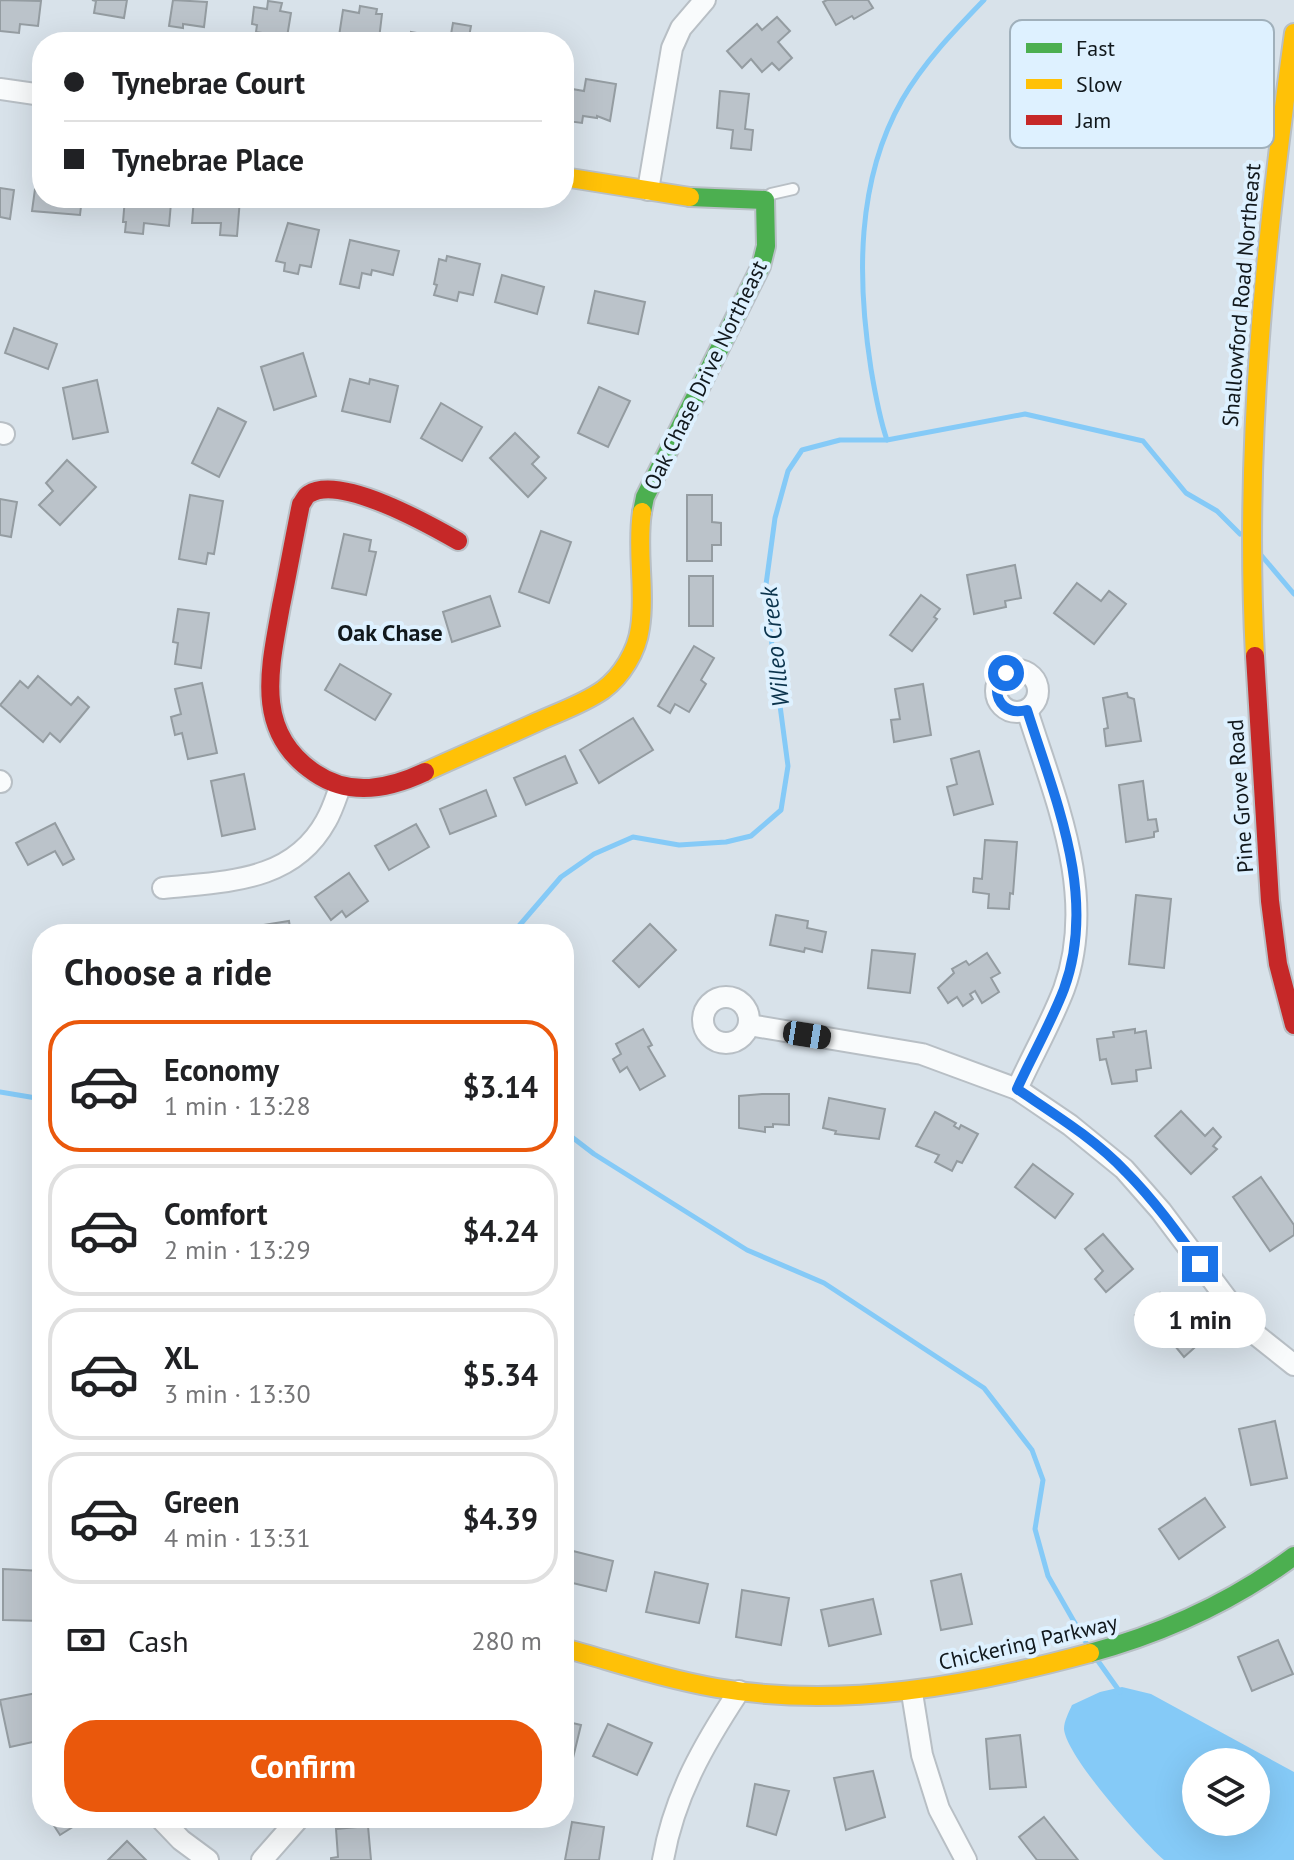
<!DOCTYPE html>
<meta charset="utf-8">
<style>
body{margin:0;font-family:"PT Sans",sans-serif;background:#f2f2f2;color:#202124;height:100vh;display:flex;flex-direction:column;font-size:30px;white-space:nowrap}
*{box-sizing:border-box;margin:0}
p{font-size:26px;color:#757577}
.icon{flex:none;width:44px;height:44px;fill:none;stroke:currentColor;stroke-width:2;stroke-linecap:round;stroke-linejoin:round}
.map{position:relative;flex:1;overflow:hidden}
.drawer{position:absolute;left:32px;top:924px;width:542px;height:904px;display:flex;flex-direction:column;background:#fff;border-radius:32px;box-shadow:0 8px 32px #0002}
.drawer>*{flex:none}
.guide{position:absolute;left:32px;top:32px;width:542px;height:176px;border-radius:32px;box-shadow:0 8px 32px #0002;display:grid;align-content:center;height:176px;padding:0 32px;background:#fff}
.fabs{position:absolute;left:1182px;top:1748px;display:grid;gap:16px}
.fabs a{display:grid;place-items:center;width:88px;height:88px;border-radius:50%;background:#fff;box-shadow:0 8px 32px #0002;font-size:40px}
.end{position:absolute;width:36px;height:36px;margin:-18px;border:10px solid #1a73e8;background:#fff;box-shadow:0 0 0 4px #fff}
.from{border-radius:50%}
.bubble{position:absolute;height:56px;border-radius:28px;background:#fff;box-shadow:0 8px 32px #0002;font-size:26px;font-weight:800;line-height:56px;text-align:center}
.car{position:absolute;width:24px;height:48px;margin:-24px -12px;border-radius:10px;box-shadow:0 0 6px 2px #0007;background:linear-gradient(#222 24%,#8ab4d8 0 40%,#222 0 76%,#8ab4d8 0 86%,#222 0)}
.guide b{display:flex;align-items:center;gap:28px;height:76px;font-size:30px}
.guide b+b{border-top:2px solid #e0e0e0}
.guide i{width:20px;height:20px;background:#202124}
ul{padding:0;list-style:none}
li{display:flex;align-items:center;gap:24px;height:132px;margin:0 16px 12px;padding:0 16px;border:4px solid #e0e0e0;border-radius:32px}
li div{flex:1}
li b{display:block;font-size:30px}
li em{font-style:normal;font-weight:800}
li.current{border-color:#ea580c}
li>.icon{width:72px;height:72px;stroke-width:1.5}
h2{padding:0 32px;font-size:36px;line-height:96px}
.pay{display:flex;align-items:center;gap:20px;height:88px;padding:0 32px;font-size:30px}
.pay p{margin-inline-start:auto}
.cta{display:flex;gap:16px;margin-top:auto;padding:16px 32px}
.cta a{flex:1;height:92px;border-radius:32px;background:#ea580c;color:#fff;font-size:32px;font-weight:800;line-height:92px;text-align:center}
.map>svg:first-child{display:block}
.water{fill:#85caf7;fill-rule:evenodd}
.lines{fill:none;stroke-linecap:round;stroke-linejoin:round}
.stream{stroke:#85caf7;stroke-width:5}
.building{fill:#bbc3ca;stroke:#949ca1;stroke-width:2}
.lane-casing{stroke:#b8bfc5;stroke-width:14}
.street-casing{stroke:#b8bfc5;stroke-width:24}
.fast-casing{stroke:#b8bfc5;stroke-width:22}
.slow-casing{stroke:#b8bfc5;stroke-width:22}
.jam-casing{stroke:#b8bfc5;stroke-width:22}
.lane{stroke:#f9fbfc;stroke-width:10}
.street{stroke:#f9fbfc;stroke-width:20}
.fast{stroke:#4caf50;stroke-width:18}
.slow{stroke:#ffc107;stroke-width:18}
.jam{stroke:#c62828;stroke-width:18}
.route{stroke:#1a73e8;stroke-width:10}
.labels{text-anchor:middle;stroke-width:8;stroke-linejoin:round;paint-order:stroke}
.street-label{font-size:22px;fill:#11181c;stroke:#def1ff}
.neighbourhood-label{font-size:24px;font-weight:bold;fill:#11181c;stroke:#def1ff}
.water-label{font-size:24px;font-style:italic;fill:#0a334c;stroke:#def1ff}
.key{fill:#def1ff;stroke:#a0b0bb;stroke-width:2}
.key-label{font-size:22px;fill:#11181c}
</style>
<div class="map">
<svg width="1294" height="1860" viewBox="0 0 1294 1860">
<rect width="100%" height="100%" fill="#d8e2ea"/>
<path class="water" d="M1122 1687 1151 1694 1294 1772V1860H1164C1142 1841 1066 1756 1064 1729 1064 1721 1069 1712 1072 1705L1100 1692ZM1196 1762H1256V1822H1196Z"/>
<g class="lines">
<g class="stream">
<path d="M887 440C879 417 875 393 871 369 857 279 856 181 902 100 924 62 954 31 984 0"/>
<path d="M1261 555 1294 594"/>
<path d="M512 934 561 877 594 854 633 837 679 845 726 842 751 836 781 810 788 766 765 592 775 518 788 471 802 450 840 440H887L1025 414 1143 441 1186 493 1217 511 1240 534"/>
<path d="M0 1092 42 1099"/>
<path d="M564 1131 594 1154 747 1250 824 1283 984 1388 1032 1450 1043 1480 1035 1529 1048 1576 1088 1646"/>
<path d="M1098 1661 1120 1692"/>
</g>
</g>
<g class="building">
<path d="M0 0 41 1 38 26 20 24 19 33 0 31Z"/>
<path d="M92 0H127L124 18 94 13 96 1Z"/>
<path d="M173 0 207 2 204 27 183 24V28L169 26Z"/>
<path d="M827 0H868L873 8 854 19 852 16 836 25 823 2Z"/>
<path d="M268 1 282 3 280 11 291 13 287 37 256 32 257 25 252 24 254 7 267 9Z"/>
<path d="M360 6 377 9 376 14H382L379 39 346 42V37L339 36 343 10 359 13Z"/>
<path d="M777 17 790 31 778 42 792 58 779 70 772 63 762 72 751 59 742 68 727 51 757 24 762 30Z"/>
<path d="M453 23 471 26 468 42H440L441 38 450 40Z"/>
<path d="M411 32 423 34 422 42H410Z"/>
<path d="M586 79 616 84 610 121 597 116V118L583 116 582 123 567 121 572 89 584 91Z"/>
<path d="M720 91 749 94 745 129 753 130 751 150 731 148 733 130 717 128Z"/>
<path d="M0 188 14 190 10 219 0 217Z"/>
<path d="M35 189H42V198H82L80 215 32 211Z"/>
<path d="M125 198H156L155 202 171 203 169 226 144 223 143 234 125 232 126 222H123Z"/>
<path d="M194 198 240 199 237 236 220 235 221 223H192Z"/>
<path d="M288 223 319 230 311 267 300 265 298 274 284 271 285 263 276 261Z"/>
<path d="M350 240 399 251 393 275 372 270 371 275 362 273 359 288 340 284Z"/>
<path d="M447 256 480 264 473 295 459 292 457 301 434 295 437 285 434 284 439 259 446 261Z"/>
<path d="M502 275 544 287 537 314 495 302Z"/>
<path d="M595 291 645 302 638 334 588 323Z"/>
<path d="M14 328 57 344 48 369 5 353Z"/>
<path d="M303 353 316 396 274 410 261 367Z"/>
<path d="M350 379 369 384 370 379 398 386 390 422 342 411Z"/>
<path d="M97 380 108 432 73 439 63 388Z"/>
<path d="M599 387 630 401 608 447 578 433Z"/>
<path d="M441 403 482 427 462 461 421 438Z"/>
<path d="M218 408 246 422 219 477 192 463Z"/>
<path d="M515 433 539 457 532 464 546 478 528 497 490 458Z"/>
<path d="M67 460 96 487 60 525 39 505 53 491 46 483Z"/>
<path d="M190 495 223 501 214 554 208 553 206 564 179 559Z"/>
<path d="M687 495H712V522L721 523V545H712V561H687Z"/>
<path d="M0 499 17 502 11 537 0 535Z"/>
<path d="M541 531 571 542 549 603 519 592Z"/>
<path d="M344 534 371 540 369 551 376 552 366 595 332 588Z"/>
<path d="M1015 565 1021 598 1005 601 1006 607 974 614 967 575Z"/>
<rect x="689" y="576" width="24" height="50"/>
<path d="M1077 583 1101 601 1109 591 1126 604 1094 644 1054 613Z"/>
<path d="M921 595 940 609 934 617 937 619 912 651 890 635Z"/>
<path d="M490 596 500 626 452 642 443 612Z"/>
<path d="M178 609 209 613 201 668 175 664 178 643 173 642Z"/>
<path d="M694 646 714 658 701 680 706 684 689 712 675 704 670 713 658 706Z"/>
<path d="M340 664 391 694 375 720 325 690Z"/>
<path d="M38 676 71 705 78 697 89 707 60 742 50 733 43 742 0 705 20 681 28 688Z"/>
<path d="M202 683 217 753 188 759 182 733 175 735 171 717 181 714 175 689Z"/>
<path d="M923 684 931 735 894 742 891 720 900 719 895 689Z"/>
<path d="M1127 693 1128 697 1134 699 1141 741 1106 746 1104 729 1108 728 1103 698Z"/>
<path d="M633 718 653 750 599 783 580 750Z"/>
<path d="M979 751 993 804 954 815 947 787 957 784 951 759Z"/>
<path d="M565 756 577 783 526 805 514 778Z"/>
<path d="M244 774 255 829 222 836 211 781Z"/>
<path d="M1143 781 1148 820 1156 819 1158 831 1154 832V837L1126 842 1119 785Z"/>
<path d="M486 790 496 816 450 834 440 809Z"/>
<path d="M55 823 74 859 63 865 55 851 28 865 16 843Z"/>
<path d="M416 824 429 847 389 870 375 846Z"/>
<path d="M985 840 1017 842 1013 894 1010 893 1009 909 988 908 989 894 973 892 974 878 982 879Z"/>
<path d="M349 873 368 901 346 917 342 911 331 920 315 897Z"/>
<path d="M1136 895 1171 899 1164 968 1129 964Z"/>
<path d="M776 915 808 921 807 928 826 932 822 952 805 948 804 952 770 945Z"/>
<path d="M289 921 291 934H239L238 929Z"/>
<path d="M650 924 676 950 639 987 613 961Z"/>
<path d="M872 950 915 954 910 993 868 988Z"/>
<path d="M987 953 1000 973 991 978 999 992 982 1003 975 991 970 994 973 999 963 1006 957 997 948 1003 938 988 954 973 952 969 966 961 969 965Z"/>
<path d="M643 1029 652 1045 648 1047 665 1076 640 1090 627 1067 620 1072 613 1059 621 1054 616 1044Z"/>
<path d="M1135 1029V1033L1146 1031 1151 1068 1136 1070 1137 1081 1112 1084 1106 1059 1100 1060 1097 1039 1114 1037 1113 1032Z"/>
<path d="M762 1094H789V1125L773 1124V1127H765V1132L739 1128V1096Z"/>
<path d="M829 1098 885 1109 879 1139 835 1134 836 1131 823 1128Z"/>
<path d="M1181 1111 1205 1136 1213 1128 1221 1137 1213 1146 1217 1149 1191 1174 1155 1136Z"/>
<path d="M935 1112 956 1123 954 1126 959 1129 961 1125 978 1134 962 1163 957 1161 952 1171 935 1162 939 1155 916 1146Z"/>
<path d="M1033 1164 1073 1194 1055 1218 1015 1187Z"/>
<path d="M1261 1177 1294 1225V1235L1270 1251 1233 1197Z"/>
<path d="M1103 1234 1133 1269 1106 1292 1095 1279 1103 1271 1085 1249Z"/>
<path d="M1160 1293 1202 1341 1184 1357 1171 1341 1163 1347 1135 1315Z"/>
<path d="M1275 1421 1287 1478 1251 1485 1239 1429Z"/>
<path d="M1205 1498 1225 1527 1179 1559 1159 1529Z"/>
<path d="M565 1549 613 1561 606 1591 564 1581Z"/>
<path d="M3 1569 42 1571V1621L3 1620Z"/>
<path d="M655 1572 708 1584 699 1623 646 1612Z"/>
<path d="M961 1574 972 1624 941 1630 931 1581Z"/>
<path d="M742 1590 789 1598 781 1645 736 1637Z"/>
<path d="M873 1599 881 1634 829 1646 821 1610Z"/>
<path d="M1278 1640 1293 1674 1252 1691 1238 1657Z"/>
<path d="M42 1692V1740L10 1747 0 1700Z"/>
<path d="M564 1721 581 1725 571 1766 564 1763Z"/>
<path d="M608 1724 652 1743 637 1775 593 1756Z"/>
<path d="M1020 1735 1026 1787 990 1789 986 1739Z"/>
<path d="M873 1771 885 1817 846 1830 834 1778Z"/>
<path d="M755 1784 789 1791 776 1835 747 1826Z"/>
<path d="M1044 1817 1078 1860H1037L1019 1837Z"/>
<path d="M49 1818H87L60 1835Z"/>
<path d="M572 1822 604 1827 599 1860H565Z"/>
<path d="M368 1826 371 1860H331V1858L338 1857 336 1829Z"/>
<path d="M127 1841 146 1860H108Z"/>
</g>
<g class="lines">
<defs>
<path id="lane" d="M765 199 771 194 793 189"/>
<g id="street">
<path d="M0 89 42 95"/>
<path d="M648 190 672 48 681 28 705 0"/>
<path d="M0 433 4 434"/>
<circle cx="1017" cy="691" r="21"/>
<path d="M0 781 1 782"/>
<path d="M163 888C225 881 292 883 326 821 332 811 336 798 340 787"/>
<circle cx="726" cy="1020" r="23"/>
<path d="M749 1025 922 1054 1017 1089 1070 1125 1124 1169 1161 1211 1250 1330 1294 1365"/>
<path d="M1017 1089C1032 1056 1051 1023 1064 989 1098 895 1055 799 1027 710"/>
<path d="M912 1693 922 1755 939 1809 966 1860"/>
<path d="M160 1818 181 1840 208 1860"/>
<path d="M262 1860 299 1818"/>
<path d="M663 1860C674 1796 704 1744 739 1691"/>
</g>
<g id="fast">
<path d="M642 512 645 497 761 266 766 246 765 200 690 197"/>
<path d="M1090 1653C1164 1633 1232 1602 1294 1556"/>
</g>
<g id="slow">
<path d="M564 177 690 197"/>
<path d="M1255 656C1244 447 1265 240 1294 33"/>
<path d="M425 772C462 755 500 739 537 722 559 712 583 704 603 690 622 676 637 651 640 628 646 590 636 551 642 512"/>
<path d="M564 1648C615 1662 665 1679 717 1688 843 1709 968 1686 1090 1653"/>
</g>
<g id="jam">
<path d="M1255 656 1270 901 1278 964 1294 1025"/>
<path d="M425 772C389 789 350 797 315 773 253 732 270 668 281 606 288 572 294 538 301 504 304 501 305 496 309 494 340 474 430 525 458 541"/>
</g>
</defs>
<use href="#lane" class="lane-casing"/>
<use href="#street" class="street-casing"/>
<use href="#fast" class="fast-casing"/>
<use href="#slow" class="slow-casing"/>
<use href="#jam" class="jam-casing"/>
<use href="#lane" class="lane"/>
<use href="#street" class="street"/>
<use href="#fast" class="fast"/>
<use href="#slow" class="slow"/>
<use href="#jam" class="jam"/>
</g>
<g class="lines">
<path class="route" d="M1006 673 997 684C995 704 1008 715 1027 710 1055 799 1098 896 1064 989 1051 1023 1032 1056 1017 1089 1054 1114 1095 1139 1126 1172 1154 1200 1177 1232 1200 1264"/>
</g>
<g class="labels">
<g class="street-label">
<text transform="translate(1241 295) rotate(-85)" y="8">Shallowford Road Northeast</text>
<text transform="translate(705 375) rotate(-64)" y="8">Oak Chase Drive Northeast</text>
<text transform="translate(1240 796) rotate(-94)" y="8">Pine Grove Road</text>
<text transform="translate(1028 1642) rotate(-13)" y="8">Chickering Parkway</text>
</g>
<g class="neighbourhood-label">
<text x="390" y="641">Oak Chase</text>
</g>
<g class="water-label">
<text transform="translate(775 647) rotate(-96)" y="8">Willeo Creek</text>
</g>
</g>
<rect x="1010" y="20" width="264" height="128" rx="12" class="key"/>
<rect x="1026" y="43" width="36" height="10" fill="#4caf50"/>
<rect x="1026" y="79" width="36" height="10" fill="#ffc107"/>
<rect x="1026" y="115" width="36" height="10" fill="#c62828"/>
<g class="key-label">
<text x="1076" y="56">Fast</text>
<text x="1076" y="92">Slow</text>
<text x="1076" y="128">Jam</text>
</g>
</svg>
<div class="fabs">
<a><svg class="icon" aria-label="layers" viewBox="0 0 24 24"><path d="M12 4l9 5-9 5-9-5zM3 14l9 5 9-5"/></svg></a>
</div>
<i class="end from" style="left:1006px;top:673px"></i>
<i class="end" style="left:1200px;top:1264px"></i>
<div class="bubble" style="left:1134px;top:1292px;width:132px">1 min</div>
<i class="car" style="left:807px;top:1035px;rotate:99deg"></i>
<div class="guide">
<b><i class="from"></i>Tynebrae Court</b>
<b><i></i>Tynebrae Place</b>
</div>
<section class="drawer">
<h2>Choose a ride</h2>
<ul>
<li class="current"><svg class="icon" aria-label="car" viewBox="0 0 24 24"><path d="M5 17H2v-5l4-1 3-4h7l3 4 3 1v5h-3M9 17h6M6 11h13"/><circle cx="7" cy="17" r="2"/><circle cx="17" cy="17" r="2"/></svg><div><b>Economy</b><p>1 min · 13:28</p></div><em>$3.14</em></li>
<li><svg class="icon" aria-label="car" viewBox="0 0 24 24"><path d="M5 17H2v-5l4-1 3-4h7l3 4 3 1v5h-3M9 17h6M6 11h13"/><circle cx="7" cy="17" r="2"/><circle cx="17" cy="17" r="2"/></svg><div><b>Comfort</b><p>2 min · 13:29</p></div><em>$4.24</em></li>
<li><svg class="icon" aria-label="car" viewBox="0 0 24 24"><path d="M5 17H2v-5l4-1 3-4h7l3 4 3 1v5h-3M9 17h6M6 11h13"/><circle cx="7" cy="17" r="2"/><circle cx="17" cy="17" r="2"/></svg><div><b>XL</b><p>3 min · 13:30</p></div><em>$5.34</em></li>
<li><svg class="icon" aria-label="car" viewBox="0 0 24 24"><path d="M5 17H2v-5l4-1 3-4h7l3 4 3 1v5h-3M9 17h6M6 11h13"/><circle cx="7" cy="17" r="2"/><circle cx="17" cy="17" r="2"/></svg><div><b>Green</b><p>4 min · 13:31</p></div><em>$4.39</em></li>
</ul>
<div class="pay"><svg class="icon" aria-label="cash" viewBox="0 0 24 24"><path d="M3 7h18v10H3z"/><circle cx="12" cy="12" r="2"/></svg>Cash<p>280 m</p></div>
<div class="cta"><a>Confirm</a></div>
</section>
</div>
